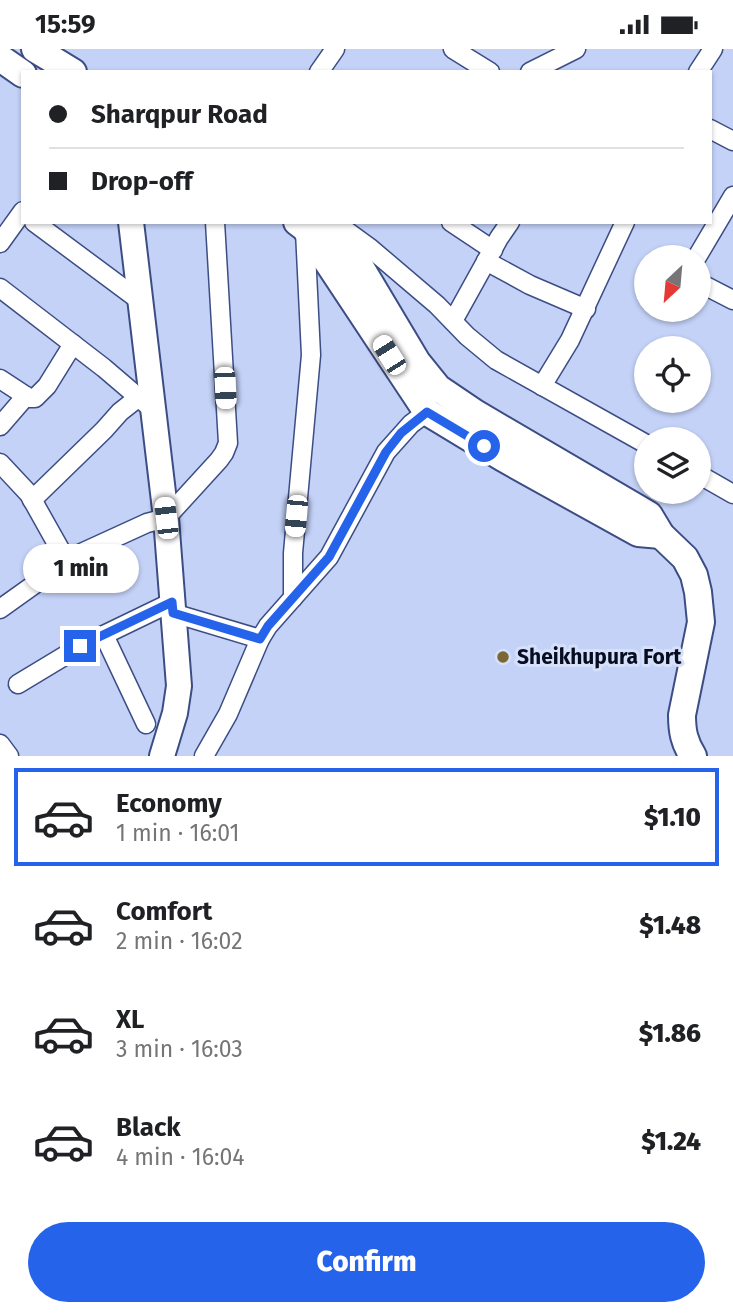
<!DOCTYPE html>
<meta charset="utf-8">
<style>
body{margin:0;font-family:"Fira Sans",sans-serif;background:#f6f6f6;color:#202124;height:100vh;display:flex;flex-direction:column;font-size:26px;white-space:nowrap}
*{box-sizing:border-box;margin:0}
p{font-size:23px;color:#757577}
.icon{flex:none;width:38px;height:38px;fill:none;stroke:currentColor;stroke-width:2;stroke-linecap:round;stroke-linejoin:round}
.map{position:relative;height:707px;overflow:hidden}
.details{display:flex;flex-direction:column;background:#fff;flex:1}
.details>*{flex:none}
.banner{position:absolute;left:21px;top:21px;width:691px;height:154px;border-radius:0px;box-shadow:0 2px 5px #0004;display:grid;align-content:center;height:154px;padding:0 28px;background:#fff}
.needle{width:46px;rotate:206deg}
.controls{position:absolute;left:634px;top:196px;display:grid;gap:14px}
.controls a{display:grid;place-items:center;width:77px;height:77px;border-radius:50%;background:#fff;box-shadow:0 2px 5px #0004;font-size:35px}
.end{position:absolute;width:32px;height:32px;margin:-16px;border:9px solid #2563eb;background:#fff;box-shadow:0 0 0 4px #fff}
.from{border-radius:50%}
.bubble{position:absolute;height:49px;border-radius:24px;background:#fff;box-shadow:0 2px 5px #0004;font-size:23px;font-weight:800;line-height:49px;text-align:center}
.car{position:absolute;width:21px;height:42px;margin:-21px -10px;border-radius:9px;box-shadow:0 0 5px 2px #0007;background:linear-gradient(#fff 24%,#345 0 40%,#fff 0 76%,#345 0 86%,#fff 0)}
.banner b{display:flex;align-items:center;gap:24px;height:66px;font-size:26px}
.banner b+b{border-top:2px solid #e0e0e0}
.banner i{width:18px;height:18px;background:#202124}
ul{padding:12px 0 0;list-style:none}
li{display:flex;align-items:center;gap:21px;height:98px;margin:0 14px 10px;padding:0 14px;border:4px solid transparent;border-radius:0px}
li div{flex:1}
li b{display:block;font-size:26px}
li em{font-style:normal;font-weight:800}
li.on{border-color:#2563eb}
li>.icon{width:63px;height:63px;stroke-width:1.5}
.cta{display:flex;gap:14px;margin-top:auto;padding:14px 28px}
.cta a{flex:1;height:80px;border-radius:42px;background:#2563eb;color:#fff;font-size:28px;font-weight:800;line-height:80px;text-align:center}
.status{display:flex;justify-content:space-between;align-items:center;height:49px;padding:0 35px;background:#fff;direction:ltr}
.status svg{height:19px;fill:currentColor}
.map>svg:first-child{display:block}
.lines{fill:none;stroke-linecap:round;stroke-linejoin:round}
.street-casing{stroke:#3c4d84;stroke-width:21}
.secondary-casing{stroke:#3c4d84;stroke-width:28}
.primary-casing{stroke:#3c4d84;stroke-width:30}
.street{stroke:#fff;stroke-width:18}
.secondary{stroke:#fff;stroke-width:24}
.primary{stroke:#fff;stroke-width:26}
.route{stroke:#2563eb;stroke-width:9}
.poi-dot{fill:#7a6735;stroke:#d6e0f9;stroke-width:2.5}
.labels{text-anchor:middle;stroke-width:6;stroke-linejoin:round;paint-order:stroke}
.poi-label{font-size:21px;font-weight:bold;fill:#060c21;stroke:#d6e0f9;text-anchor:start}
</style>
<div class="status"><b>15:59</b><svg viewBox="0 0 49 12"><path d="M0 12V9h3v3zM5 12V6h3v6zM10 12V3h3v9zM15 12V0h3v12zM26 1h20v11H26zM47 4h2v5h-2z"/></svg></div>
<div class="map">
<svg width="733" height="707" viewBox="0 0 733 707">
<rect width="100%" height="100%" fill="#c4d2f8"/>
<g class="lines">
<defs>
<g id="street">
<path d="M453 0 490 23"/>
<path d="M319 23 335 0"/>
<path d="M530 23 576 0"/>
<path d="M698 23 713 0"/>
<path d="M710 80 733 92"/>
<path d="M34 173 139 251"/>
<path d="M451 173 493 201"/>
<path d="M337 175 370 199 437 256 467 287 496 311 646 395"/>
<path d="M0 194 23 162"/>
<path d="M697 208 733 147"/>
<path d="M486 212 530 236 586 260"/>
<path d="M698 233 733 251"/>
<path d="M0 239 104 319 152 360"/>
<path d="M453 272 499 189 510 173"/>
<path d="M0 330 29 349H35L47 337 73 295"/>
<path d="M542 337 570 291 625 173"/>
<path d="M0 377 26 347"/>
<path d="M0 414 29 445 66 511 147 474 166 469 219 411 224 404 228 394 215 173"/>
<path d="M698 425 733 445"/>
<path d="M32 451 104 381 120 363 139 348"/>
<path d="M293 549V504L311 306 305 182"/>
<path d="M0 560 42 530"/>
<path d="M173 564 260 590 268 577 329 508 386 403 411 375 427 363"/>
<path d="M104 586 146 675"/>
<path d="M18 635 81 597 172 553"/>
<path d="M0 695 9 707"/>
<path d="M204 707 228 665 260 590"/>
</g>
<path id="secondary" d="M131 173 166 469 179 637 175 664 162 707"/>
<g id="primary">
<path d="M35 0 73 23"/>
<path d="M0 9 23 25"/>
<path d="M297 173 305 179 427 363 503 409 638 484 661 486"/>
<path d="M326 173 355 209 417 313 438 339 475 364 649 466 661 486 685 509 694 526 698 543 701 573 682 666C682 682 684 693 693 707"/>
</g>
</defs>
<use href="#street" class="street-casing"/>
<use href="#secondary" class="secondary-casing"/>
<use href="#primary" class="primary-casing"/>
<use href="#street" class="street"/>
<use href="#secondary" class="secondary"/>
<use href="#primary" class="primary"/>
</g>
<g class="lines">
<path class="route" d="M80 597 172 553 173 564 260 590 268 577 329 508 386 403 401 384 427 363 484 397"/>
</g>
<circle class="poi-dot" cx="503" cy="608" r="7"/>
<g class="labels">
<g class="poi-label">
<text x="517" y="615">Sheikhupura Fort</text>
</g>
</g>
</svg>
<div class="controls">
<a><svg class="needle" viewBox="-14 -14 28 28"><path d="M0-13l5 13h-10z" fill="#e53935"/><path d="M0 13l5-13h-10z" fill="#757577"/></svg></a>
<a><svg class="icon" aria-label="locate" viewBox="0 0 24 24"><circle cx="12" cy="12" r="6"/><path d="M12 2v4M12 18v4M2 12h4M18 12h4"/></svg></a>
<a><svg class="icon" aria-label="layers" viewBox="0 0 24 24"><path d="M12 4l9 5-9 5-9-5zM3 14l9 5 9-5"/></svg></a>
</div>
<i class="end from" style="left:484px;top:397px"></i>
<i class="end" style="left:80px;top:597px"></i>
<div class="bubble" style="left:23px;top:495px;width:116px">1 min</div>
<i class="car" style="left:389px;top:306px;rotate:328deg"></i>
<i class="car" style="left:225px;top:339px;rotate:177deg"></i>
<i class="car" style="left:296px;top:467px;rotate:185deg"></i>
<i class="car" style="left:166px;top:469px;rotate:353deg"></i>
<div class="banner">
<b><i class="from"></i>Sharqpur Road</b>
<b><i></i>Drop-off</b>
</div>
</div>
<section class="details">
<ul>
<li class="on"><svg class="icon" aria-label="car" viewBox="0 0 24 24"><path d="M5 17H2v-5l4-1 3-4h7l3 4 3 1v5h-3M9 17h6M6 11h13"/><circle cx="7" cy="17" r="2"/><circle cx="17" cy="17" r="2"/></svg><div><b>Economy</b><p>1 min · 16:01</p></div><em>$1.10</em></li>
<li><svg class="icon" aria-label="car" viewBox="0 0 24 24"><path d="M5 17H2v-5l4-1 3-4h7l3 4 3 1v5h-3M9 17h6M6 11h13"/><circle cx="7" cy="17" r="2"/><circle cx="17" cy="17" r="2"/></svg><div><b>Comfort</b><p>2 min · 16:02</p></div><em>$1.48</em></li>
<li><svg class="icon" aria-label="car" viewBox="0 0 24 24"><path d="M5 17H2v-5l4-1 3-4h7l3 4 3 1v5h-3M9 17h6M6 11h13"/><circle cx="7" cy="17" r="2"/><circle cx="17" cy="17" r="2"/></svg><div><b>XL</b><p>3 min · 16:03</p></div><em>$1.86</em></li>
<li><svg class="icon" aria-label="car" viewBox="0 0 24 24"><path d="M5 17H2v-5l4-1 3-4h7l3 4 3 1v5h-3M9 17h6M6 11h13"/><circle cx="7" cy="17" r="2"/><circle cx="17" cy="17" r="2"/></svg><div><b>Black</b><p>4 min · 16:04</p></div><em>$1.24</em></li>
</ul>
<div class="cta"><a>Confirm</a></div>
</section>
